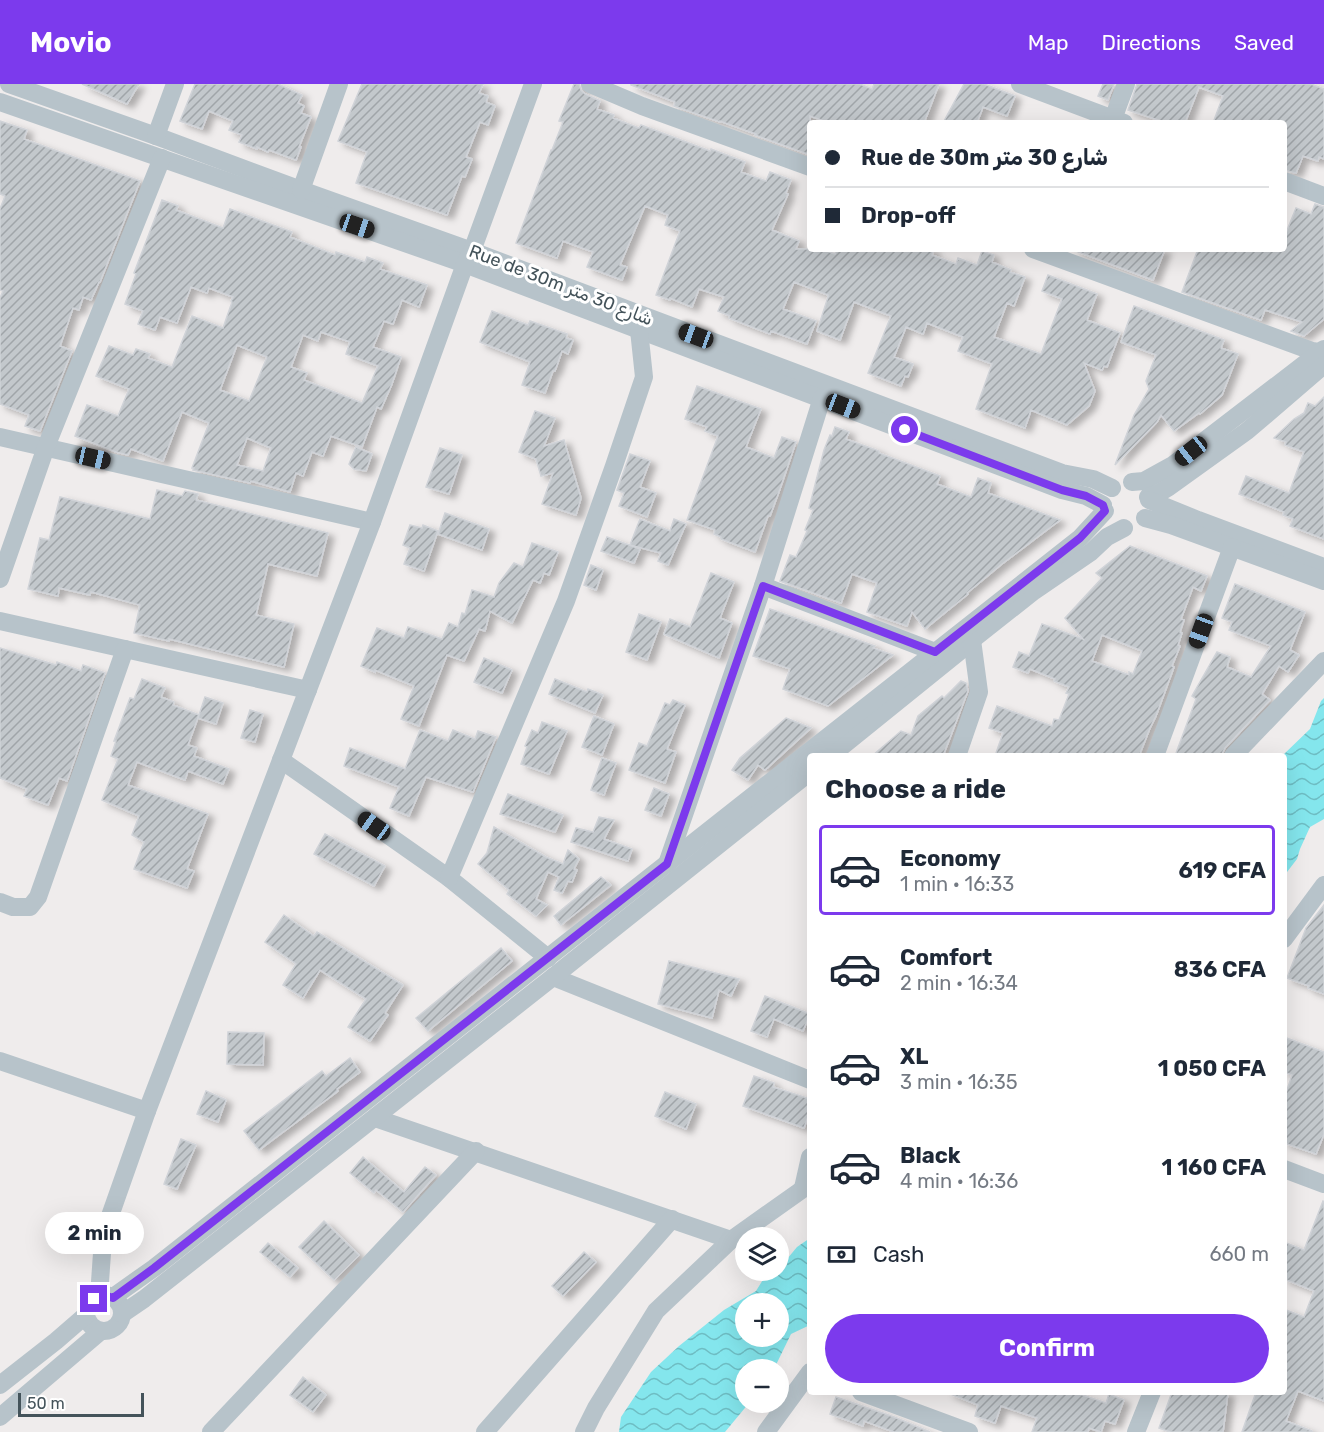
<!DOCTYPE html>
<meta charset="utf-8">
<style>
body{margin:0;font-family:Rubik,"Noto Sans Arabic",sans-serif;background:#f6f6f7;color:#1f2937;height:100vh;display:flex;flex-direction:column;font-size:22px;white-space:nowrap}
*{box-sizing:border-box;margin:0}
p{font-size:20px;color:#747a83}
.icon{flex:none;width:33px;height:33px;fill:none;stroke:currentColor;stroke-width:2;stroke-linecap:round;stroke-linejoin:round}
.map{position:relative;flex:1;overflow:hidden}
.details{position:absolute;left:807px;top:669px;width:480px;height:642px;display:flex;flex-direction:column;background:#fff;border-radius:6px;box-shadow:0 6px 24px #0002}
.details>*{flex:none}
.guide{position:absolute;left:807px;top:36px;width:480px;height:132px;border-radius:6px;box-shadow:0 6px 24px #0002;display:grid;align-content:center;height:132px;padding:0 18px;background:#fff}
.fabs{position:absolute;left:735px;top:1143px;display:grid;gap:12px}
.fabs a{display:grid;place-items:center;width:54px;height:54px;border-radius:50%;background:#fff;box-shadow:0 6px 24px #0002;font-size:30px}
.scale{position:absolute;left:18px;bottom:15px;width:126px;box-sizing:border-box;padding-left:6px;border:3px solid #44535a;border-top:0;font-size:16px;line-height:21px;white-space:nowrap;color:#44535a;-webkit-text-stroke:4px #fff;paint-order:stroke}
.end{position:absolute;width:27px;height:27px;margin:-14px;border:8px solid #7c3aed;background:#fff;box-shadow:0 0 0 3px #fff}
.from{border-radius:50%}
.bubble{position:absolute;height:42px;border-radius:21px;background:#fff;box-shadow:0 6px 24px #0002;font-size:20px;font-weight:700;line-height:42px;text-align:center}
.car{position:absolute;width:18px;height:36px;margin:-18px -9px;border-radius:8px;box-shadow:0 0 4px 2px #0007;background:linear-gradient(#222 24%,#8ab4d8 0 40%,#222 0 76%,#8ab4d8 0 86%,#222 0)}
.guide b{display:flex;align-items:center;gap:21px;height:57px;font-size:22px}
.guide b+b{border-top:2px solid #e0e1e3}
.guide i{width:15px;height:15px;background:#1f2937}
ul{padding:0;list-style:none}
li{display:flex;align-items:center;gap:18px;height:90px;margin:0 12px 9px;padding:0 6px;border:3px solid transparent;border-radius:6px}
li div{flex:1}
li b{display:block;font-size:22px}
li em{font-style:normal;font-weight:700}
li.active{border-color:#7c3aed}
li>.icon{width:54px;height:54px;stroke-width:1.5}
h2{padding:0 18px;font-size:27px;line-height:72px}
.pay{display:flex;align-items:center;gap:15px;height:66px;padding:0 18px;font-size:22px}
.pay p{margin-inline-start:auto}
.primary-button{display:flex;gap:12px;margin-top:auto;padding:12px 18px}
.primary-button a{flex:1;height:69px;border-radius:36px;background:#7c3aed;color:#fff;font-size:24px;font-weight:700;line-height:69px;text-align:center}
header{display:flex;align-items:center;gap:36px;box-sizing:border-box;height:84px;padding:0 30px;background:#7c3aed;color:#fff}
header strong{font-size:28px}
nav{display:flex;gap:33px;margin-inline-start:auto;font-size:21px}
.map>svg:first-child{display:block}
.water{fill:url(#water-waves);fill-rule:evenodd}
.building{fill:url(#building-hatch);stroke:#d0d3d8;stroke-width:1.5;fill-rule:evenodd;filter:url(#shadow)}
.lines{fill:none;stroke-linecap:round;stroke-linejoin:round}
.minor{stroke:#b7c3ca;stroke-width:18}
.route{stroke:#7c3aed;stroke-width:8}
.labels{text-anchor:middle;stroke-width:6;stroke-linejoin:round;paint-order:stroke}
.street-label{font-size:18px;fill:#44535a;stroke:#fff}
</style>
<header>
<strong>Movio</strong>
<nav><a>Map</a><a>Directions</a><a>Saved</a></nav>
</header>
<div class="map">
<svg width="1324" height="1348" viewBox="0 0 1324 1348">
<defs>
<pattern id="water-waves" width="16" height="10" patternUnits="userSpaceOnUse" patternTransform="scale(1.5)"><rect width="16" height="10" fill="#84e6ed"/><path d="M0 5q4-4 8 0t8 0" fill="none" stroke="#6ebdc3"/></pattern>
<pattern id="building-hatch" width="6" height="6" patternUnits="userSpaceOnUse" patternTransform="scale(1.5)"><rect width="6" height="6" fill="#c3c8cc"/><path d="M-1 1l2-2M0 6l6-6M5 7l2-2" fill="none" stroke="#a0a5a9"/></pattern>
<filter id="shadow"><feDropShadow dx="6" dy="4" stdDeviation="3" flood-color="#0004"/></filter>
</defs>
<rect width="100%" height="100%" fill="#efecec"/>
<g class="water">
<path d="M1324 614V735L1310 743 1300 765 1297 775 1284 792V672H1282L1310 645 1321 617Z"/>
<path d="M810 1154V1241L791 1250 774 1285 746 1286V1318L749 1319 725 1348H619L621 1333 651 1288 679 1262 724 1226 756 1207 764 1194 778 1186 797 1163ZM746 1220H778V1252H746Z"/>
</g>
<g class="building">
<path d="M82 0H139L127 20Z"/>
<path d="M195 0H278L302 11 298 19 304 22 301 29 311 33 299 63H301L296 76 269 66 268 68 257 63V65L239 58 242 51 229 46 233 37 209 27 202 45 180 37Z"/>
<path d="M362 0H483L479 9 488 12 486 18 495 22 488 41 480 38 466 73 472 75 465 93 462 92 447 131 356 99 367 68 338 57Z"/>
<path d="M574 0H579L581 6 585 10 600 17 597 25 614 31 613 34 639 44 641 41 710 67 711 65 745 78 741 88 766 97 770 88 791 96 786 109 788 110 772 146 799 157 796 165H821L835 170 837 165H934L932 171 956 180 958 174 977 181 982 167 994 171 992 178 1011 186 1010 188 1025 193 1014 222 1007 219 994 253 1041 270 1062 215 1042 207 1048 191 1097 210 1087 236 1120 249 1107 283 1104 282 1102 286 1084 279 1095 307 1089 322 1067 341 1031 326 1025 344 976 325 992 280 958 267 963 253 927 239 923 250 906 243 894 273 913 280 908 293 905 292 901 302 868 289 891 232 854 218 840 256 817 247 828 213V211L794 198 783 225 816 237 807 260 771 247 770 250 729 234 730 232 718 227 724 213 699 205 692 223 670 214V216L656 211 680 147 665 141 668 131 645 122 620 181 627 183 622 196 587 183 593 168 563 157 557 174 516 159 551 66H552L563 38 559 37Z"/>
<path d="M631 0H860L872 5 874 0H939L924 39H830L810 32V71L755 51 756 50 720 37V38L674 22 675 18 631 1Z"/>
<path d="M964 0H984L1015 12 1007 32 983 23 977 39H943Z"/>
<path d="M1103 0H1114L1108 16 1098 12Z"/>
<path d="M1137 0H1311L1324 5V75L1319 73 1318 77 1303 72 1296 89 1284 86V39H1213L1223 12 1199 3 1185 39H1167L1128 26Z"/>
<path d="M0 37 27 46 24 55 140 97 100 198H99L91 216 83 213 79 226 73 224 60 262 72 267 40 347 25 342 29 331 0 320V214L3 207 0 206V125L5 112 0 110Z"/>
<path d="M162 116 178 122 176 126 223 144 230 125 292 148 290 153 335 171 336 168 365 178 367 173 383 179 380 185 427 201 419 223 402 216 393 240 384 237 373 263 401 273 392 300 381 325 377 323 362 363 331 352 323 372 312 368 303 392 296 389 290 408 251 397 250 399 193 386 194 384H192L209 339 182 328 163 377 131 365 128 371 116 368 75 352 87 321 118 332 129 305 96 292 109 262 133 271 136 265 150 270 148 274 172 283 192 232 223 244 232 218 231 217 233 213 209 204 207 209 191 203 177 239 160 233 155 246 138 240 143 227 125 220 136 190 134 189ZM321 248 350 258 346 270 378 282 362 319 304 296 307 289 291 283 303 251 318 257ZM237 261 267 273 249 317 220 306ZM247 354 271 364 263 387 237 381Z"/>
<path d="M1315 120 1324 123V235L1304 252 1291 247 1302 238 1265 226 1261 236 1182 208 1198 165H1284V154L1296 124 1311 130Z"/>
<path d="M1073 165H1165L1153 196 1073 166Z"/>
<path d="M1134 222 1224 256 1221 264 1238 270 1222 311 1200 330 1199 329 1174 347 1161 331 1157 338 1115 381 1134 331 1149 305 1146 297 1156 271 1121 258Z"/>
<path d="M492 227 528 241 530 237 567 250 566 254 573 256 568 270 562 267 555 287H553L545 309 522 301 530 278 480 258Z"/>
<path d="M697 302 761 325 746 363 774 374 782 353 796 358 780 405 770 432H768L755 468 721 455V453L714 450 715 446 687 436 718 352 705 347 707 343 685 335Z"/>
<path d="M1324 313V455L1290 442 1293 435 1283 431 1284 428 1239 410 1246 392 1289 409 1304 368 1285 361 1286 358 1274 354 1294 335 1304 329 1308 319 1315 322Z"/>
<path d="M535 327 555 334 544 362 564 356 581 414 576 431 542 420 553 389 541 392 536 375 519 368Z"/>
<path d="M835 343 849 348 846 355 879 367V369L940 392 937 400 971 413 978 394 991 399 988 409 1060 436 1002 480 967 509 968 510 925 545 912 528 907 542 867 528 877 499 852 490 841 519 780 497 790 471 796 473 807 447 805 446 813 426 809 424 824 366 830 351 832 352Z"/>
<path d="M356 363 372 370 366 387 354 385 349 380Z"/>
<path d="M440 364 462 371 449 410 426 403Z"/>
<path d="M630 370 650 377 640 403 656 409 647 433 619 422 624 409 617 406Z"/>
<path d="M157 406 182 412 185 407 198 410 196 416 328 449 317 492 268 480 256 531 294 540 284 583 169 555V557L134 549 140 521 91 508 90 511 59 504 58 512 28 505 40 454 49 456 60 413 150 435Z"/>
<path d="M445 429 489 445 482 466 438 450Z"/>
<path d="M640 435 670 447 674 435 686 440 668 481 658 477 661 469 630 461Z"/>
<path d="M410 441 422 444 423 441 438 447 424 487 404 480 410 464 403 461Z"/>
<path d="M607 453 640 465 634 479 601 467Z"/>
<path d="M532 459 558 468 549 491 544 489 540 499 533 496 512 539 490 527 485 547 479 545 464 577 447 571 419 642 401 635 414 602 375 586V588L361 582 377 544 404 554 408 543 442 555 449 539 458 543 462 529 465 530 472 506 494 513 499 499 514 479 523 483Z"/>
<path d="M1130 462 1207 492 1201 507 1193 503 1181 535 1184 536 1180 548 1182 549 1178 561 1180 562 1172 582 1174 583 1156 632 1150 644 1139 672H995L1003 649 989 644 997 622 1052 642 1054 635 1059 636 1069 610 1066 609 1069 603 1054 597 1055 595 1030 585 1028 589 1013 583 1019 568 1029 572 1042 540 1083 555 1065 534 1102 494 1096 489ZM1102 551 1142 567 1133 590 1129 588V591L1092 577Z"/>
<path d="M591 481 603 486 596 506 584 501Z"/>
<path d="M711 489 734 498 720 534 732 539 719 574 664 550 670 535 690 543Z"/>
<path d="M1235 500 1305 528 1290 566 1299 571 1288 588 1279 582 1262 610 1270 616 1225 664 1221 672H1175L1196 615 1192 612 1217 568 1230 573 1227 583 1251 593 1271 562 1229 546 1232 538 1222 534Z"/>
<path d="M770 525 875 562 873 564 893 571 828 622 783 605 790 585 753 572Z"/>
<path d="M639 530 661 538 647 576 626 568Z"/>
<path d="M0 564 56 581 57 578 81 587 83 581 105 589 67 697 59 694 48 721 24 712 27 705 0 694Z"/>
<path d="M484 574 512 586 502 609 474 598Z"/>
<path d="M142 595 165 604 161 613 174 618 173 621 199 631 188 661 197 664 194 672 229 685 223 700 188 687 185 696 137 678 128 701 208 730 187 785 194 787 187 804 134 785 144 758 132 751 139 732 102 716 118 675 111 672 116 657H114L130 614 134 615Z"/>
<path d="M555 595 587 608 588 605 603 611 595 629 549 610Z"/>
<path d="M961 597 966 599 968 607 943 672H872L901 647 911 651 918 632 942 612 944 614Z"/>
<path d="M205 613 223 619 216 640 198 634Z"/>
<path d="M673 616 685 621 667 665 676 668 665 699 629 686 639 659 647 662 665 619 670 621Z"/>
<path d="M250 626 263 630 255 658 241 654Z"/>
<path d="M594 632 614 640 602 671 582 663Z"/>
<path d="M786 634 811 644 765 686 758 681 748 696 732 686 740 674Z"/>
<path d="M542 638 567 647 549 690 521 680 527 663 525 662 532 646 538 649Z"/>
<path d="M420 646 448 657 453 646 475 655 478 647 496 653 473 708 426 693 409 732 390 724 399 703 344 682 350 664 405 685Z"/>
<path d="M602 674 616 679 604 711 591 706Z"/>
<path d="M654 704 669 710 661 732 645 726Z"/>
<path d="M508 710 563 731 555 748 500 730Z"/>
<path d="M599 733 614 736 604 755 632 765 628 777 571 758 576 744 593 748Z"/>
<path d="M494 743 546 773 563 780 568 766 579 775 574 785 577 786 572 798 568 797 562 809 554 806 559 793 548 788 536 815 547 821 536 832 507 810 509 806 478 780 487 769Z"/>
<path d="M325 750 385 782 374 802 314 770Z"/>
<path d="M601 793 611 801 561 841 554 832Z"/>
<path d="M1324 821V910L1308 904 1309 902 1287 894 1306 844Z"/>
<path d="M284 831 314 852 317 848 403 901 385 929 388 931 370 957 348 943 366 915 320 886 303 914 283 901 296 880 265 858Z"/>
<path d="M501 864 512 877 428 947 416 934Z"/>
<path d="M669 877 739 895 731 912 719 906 712 934 658 920Z"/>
<path d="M765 912 810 930 803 947 774 935 767 953 751 947Z"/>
<path d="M228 948 264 949 263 981 227 980Z"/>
<path d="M1284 953 1324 968V1050L1316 1070 1284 1059V1015L1292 991 1284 988Z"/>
<path d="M350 974 360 988 337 1005 338 1007 259 1066 244 1047 322 987 326 992Z"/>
<path d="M754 992 774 999 773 1003 810 1015V1027L804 1044 743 1022Z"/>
<path d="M206 1007 226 1016 218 1038 197 1030Z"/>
<path d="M665 1008 696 1020 686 1045 655 1032Z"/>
<path d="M181 1055 196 1061 177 1105 164 1100Z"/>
<path d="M363 1073 404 1108 425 1083 436 1091 403 1128 376 1106 374 1109 350 1089Z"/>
<path d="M1323 1117 1324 1118V1317L1298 1307 1286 1337 1312 1347V1348H1242L1256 1308H1284V1225L1304 1233 1314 1207 1284 1195V1158L1304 1166Z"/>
<path d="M324 1137 359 1171 334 1196 299 1163Z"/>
<path d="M268 1159 298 1184 290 1193 260 1168Z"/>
<path d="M584 1168 596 1178 563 1212 552 1202Z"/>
<path d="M303 1293 326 1311 313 1328 290 1311Z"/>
<path d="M948 1308H1074L1106 1319 1109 1310 1124 1316 1115 1340 1105 1337 1101 1348 1089 1344 1088 1348H1032L1037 1334 1001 1322 995 1339 975 1332 978 1321 948 1309Z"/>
<path d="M1172 1308H1228L1223 1348H1170L1159 1344Z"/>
<path d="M836 1313 894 1333 930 1348H894L864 1337 863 1342 830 1330Z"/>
</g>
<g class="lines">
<g class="minor">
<path d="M9 0 156 52 301 106 472 167 1062 389 1093 395 1112 404"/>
<path d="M590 0 642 22 810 83"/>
<path d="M1020 0 1124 39"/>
<path d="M0 18 465 180 1062 406 1086 412 1103 421"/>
<path d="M1113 35 1126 0"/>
<path d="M156 52 175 0"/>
<path d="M1284 97 1324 112"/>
<path d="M301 106 339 0"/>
<path d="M1033 165 1312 267 1319 268"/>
<path d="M0 353 372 438"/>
<path d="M1132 398 1144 397 1173 381 1324 265"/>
<path d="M1148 413 1159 409 1169 403 1247 347 1324 281"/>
<path d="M1149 416 1198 436 1324 483"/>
<path d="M1145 434 1171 441 1324 497"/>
<path d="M0 495 46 363 162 74"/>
<path d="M763 502 935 568"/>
<path d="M0 537 308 606"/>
<path d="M830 672 960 567 972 556 1034 507 1091 468 1107 453 1124 444"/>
<path d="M957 672 979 608 972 556"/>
<path d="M1155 672 1232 463"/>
<path d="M1233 672 1324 577"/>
<path d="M281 676 449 794 548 874"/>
<path d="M667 780 763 502 822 314"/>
<path d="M449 794 566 517 614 382 644 293 639 246"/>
<path d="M0 818 13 823H30L38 813 125 565"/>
<path d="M1284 855 1324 801"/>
<path d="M553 893 810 996"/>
<path d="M0 977 147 1027"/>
<path d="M375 1034 731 1156"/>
<path d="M1284 1085 1324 1100"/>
<path d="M803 1104 810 1073"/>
<circle cx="104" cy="1229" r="18"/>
<path d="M99 1212 103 1155 110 1132 147 1027 372 438 465 180 472 167 533 0"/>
<path d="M113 1213 154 1184 981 532 1080 454 1105 427"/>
<path d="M122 1230 144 1215 553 893 810 688"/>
<path d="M0 1301 56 1257 86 1231"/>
<path d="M861 1308 969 1348"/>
<path d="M0 1333 101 1247"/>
<path d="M211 1348 476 1067"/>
<path d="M485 1348 672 1135"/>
<path d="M584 1348 596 1324 656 1227 731 1156 810 1100"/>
<path d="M766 1348 810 1288"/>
<path d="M1136 1348 1152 1308"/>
</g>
</g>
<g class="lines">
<path class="route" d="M94 1215C101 1211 105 1211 113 1214L154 1184 667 780 763 502 935 568 1080 454 1105 427 1103 421 1086 412 1062 406 905 346"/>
</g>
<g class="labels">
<g class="street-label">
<text transform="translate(561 201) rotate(21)" y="6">Rue de 30m شارع 30 متر</text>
</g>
</g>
</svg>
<div class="fabs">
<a><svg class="icon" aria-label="layers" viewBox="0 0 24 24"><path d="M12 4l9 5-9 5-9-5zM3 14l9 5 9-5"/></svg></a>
<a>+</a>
<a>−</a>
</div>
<div class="scale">50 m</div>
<i class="end from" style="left:905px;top:346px"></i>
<i class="end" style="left:94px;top:1215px"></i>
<div class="bubble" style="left:45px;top:1128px;width:99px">2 min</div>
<i class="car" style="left:357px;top:142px;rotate:109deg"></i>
<i class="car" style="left:696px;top:252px;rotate:290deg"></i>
<i class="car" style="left:843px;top:322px;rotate:111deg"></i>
<i class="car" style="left:1191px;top:367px;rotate:232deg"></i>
<i class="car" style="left:93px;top:374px;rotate:103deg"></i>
<i class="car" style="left:1201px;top:547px;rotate:200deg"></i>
<i class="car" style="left:374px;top:742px;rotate:305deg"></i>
<div class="guide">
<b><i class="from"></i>Rue de 30m شارع 30 متر</b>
<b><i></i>Drop-off</b>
</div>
<section class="details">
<h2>Choose a ride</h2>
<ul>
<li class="active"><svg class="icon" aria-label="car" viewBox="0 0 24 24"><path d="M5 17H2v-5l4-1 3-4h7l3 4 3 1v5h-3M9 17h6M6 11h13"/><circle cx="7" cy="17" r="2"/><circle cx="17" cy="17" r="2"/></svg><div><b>Economy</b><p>1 min · 16:33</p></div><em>619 CFA</em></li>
<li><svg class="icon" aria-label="car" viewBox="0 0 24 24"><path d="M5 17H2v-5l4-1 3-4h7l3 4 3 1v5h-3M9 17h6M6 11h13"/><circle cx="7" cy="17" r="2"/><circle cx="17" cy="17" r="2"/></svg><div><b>Comfort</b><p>2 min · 16:34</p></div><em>836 CFA</em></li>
<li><svg class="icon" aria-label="car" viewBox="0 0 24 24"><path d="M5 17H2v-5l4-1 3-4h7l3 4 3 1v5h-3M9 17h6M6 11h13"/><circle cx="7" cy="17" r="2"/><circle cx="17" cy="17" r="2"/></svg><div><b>XL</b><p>3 min · 16:35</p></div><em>1 050 CFA</em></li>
<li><svg class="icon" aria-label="car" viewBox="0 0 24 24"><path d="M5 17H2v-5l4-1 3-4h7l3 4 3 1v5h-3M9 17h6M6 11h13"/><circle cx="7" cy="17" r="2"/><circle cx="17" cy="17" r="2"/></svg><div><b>Black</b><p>4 min · 16:36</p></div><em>1 160 CFA</em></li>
</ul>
<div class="pay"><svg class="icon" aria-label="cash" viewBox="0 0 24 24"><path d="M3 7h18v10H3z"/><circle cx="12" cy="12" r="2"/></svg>Cash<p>660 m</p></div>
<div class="primary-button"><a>Confirm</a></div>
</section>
</div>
